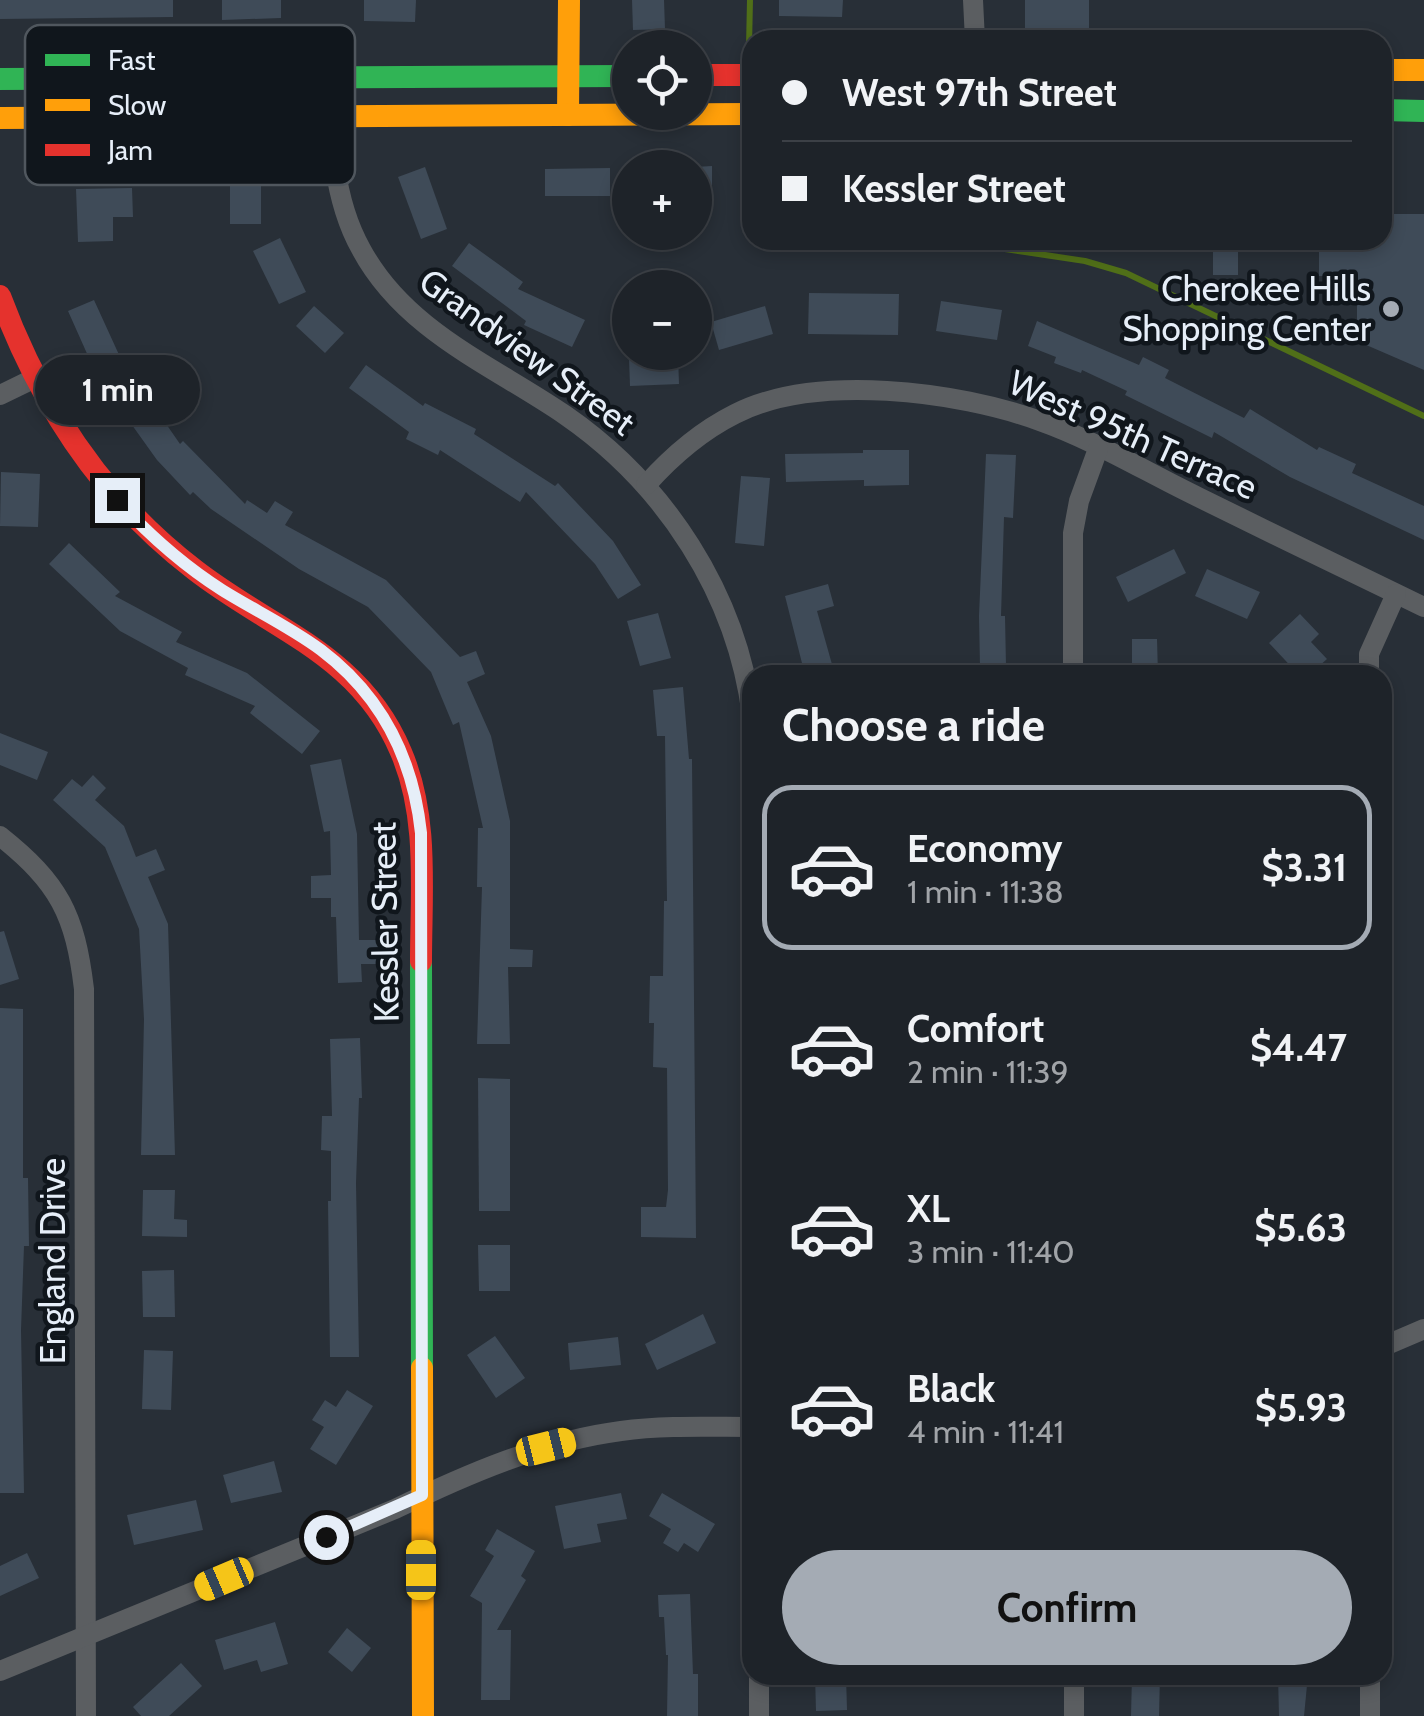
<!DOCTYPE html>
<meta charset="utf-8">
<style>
body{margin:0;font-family:Cabin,sans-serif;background:#262b31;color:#f1f3f6;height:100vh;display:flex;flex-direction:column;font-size:38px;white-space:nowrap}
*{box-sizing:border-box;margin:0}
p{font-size:32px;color:#a1a4a8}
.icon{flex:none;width:55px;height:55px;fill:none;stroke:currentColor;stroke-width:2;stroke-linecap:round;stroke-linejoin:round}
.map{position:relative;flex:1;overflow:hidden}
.sheet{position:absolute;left:742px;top:665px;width:650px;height:1020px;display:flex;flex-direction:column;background:#1e2329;border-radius:30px;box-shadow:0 5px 15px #0003,0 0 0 2px #3c4046}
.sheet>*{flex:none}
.hud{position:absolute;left:742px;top:30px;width:650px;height:220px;border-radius:30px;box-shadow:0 5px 15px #0003,0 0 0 2px #3c4046;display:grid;align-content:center;height:220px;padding:0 40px;background:#1e2329}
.tools{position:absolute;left:612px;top:30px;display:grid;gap:20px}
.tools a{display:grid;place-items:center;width:100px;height:100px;border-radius:50%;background:#1e2329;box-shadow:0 5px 15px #0003,0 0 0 2px #3c4046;font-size:50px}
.end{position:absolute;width:45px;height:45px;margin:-22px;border:12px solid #e6eef8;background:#111;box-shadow:0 0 0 5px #111}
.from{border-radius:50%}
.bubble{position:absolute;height:70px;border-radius:35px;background:#1e2329;box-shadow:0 5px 15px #0003,0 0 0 2px #3c4046;font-size:32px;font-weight:800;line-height:70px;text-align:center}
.car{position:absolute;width:30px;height:60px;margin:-30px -15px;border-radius:12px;box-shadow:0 0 8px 2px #0007;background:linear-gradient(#f5c518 24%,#345 0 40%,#f5c518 0 76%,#345 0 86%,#f5c518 0)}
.hud b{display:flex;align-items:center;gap:35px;height:95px;font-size:38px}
.hud b+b{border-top:2px solid #3c4046}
.hud i{width:25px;height:25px;background:#f1f3f6}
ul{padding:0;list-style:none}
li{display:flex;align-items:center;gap:30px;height:165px;margin:0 20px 15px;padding:0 20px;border:5px solid transparent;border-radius:30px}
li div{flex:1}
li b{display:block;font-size:38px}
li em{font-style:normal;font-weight:800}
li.active{border-color:#a4abb4}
li>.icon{width:90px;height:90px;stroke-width:1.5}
h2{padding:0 40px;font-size:45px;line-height:120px}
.cta{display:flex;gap:20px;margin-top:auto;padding:20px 40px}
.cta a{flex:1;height:115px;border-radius:60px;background:#a4abb4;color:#111;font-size:40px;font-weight:800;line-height:115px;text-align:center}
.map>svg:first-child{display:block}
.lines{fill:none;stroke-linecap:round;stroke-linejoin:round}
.stream{stroke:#506f18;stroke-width:6}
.building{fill:#3f4b58}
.street{stroke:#5b5e61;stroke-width:20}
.fast{stroke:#30b455;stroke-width:22}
.slow{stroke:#ff9f0a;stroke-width:22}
.jam{stroke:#e5322d;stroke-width:22}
.route{stroke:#e6eef8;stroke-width:12}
.poi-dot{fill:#a4abb4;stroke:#10161c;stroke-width:4}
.labels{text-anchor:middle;stroke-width:9;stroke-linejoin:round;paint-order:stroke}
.poi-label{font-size:35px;fill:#e6eef8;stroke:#10161c;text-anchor:end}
.street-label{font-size:35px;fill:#e6eef8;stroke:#10161c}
.key{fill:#10161c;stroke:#50575e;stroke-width:2.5}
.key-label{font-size:28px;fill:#e6eef8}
</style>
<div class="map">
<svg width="1424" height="1716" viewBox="0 0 1424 1716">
<rect width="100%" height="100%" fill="#282f37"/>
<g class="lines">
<g class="stream">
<path d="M749 47 750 0"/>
<path d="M945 240 1085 261 1126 273 1424 416"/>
</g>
</g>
<g class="building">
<path d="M0 0H173V17L0 19Z"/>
<path d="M222 0H281V18L222 20Z"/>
<path d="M364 0H416L415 22 364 21Z"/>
<path d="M632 0H664L665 29 633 30Z"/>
<path d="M779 0H843L842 17 779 16Z"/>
<path d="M1025 0H1089V35L1025 36Z"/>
<rect x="230" y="160" width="31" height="64"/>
<path d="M712 166V198H695V167Z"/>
<path d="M425 167 447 229 421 239 398 177Z"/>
<path d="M610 168V196H545V169Z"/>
<path d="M132 188 133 217H113V241L78 242 76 189Z"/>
<path d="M1382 214H1424V370L1357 341V276H1319V240H1382Z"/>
<path d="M280 238 306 292 279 304 253 251Z"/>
<rect x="1213" y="240" width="25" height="35"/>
<path d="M469 243 523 282 518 289 585 320 572 347 524 325 526 321 452 266Z"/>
<path d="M809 293 899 294 898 335 808 334Z"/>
<path d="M94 300 131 381 135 379 180 444 183 441 245 504 247 500 267 513 275 501 293 512 285 525 386 580 460 657 476 651 485 674 467 682 491 736 510 821V949L533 950 532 967H508L510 1044H477L482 887H477L478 828H483L459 722 453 725 431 672 368 607 299 569 211 509 193 492 190 495 157 460 97 376 68 311Z"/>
<path d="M941 301 1002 310 997 340 936 331Z"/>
<path d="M314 306 344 333 325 353 296 326Z"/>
<path d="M765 306 773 334 719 350 711 322Z"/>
<path d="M1037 321 1139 365 1143 357 1169 370 1165 378 1244 418 1250 409 1317 450 1319 447 1356 464 1352 473 1424 506V540L1290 477 1214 432 1212 438 1125 395 1127 391 1082 370 1081 373 1054 363 1056 357 1028 346Z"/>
<path d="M678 356 679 384 630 386 629 358Z"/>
<path d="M366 365 423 406 425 403 476 429 474 434 555 486 558 483 613 541 641 585 618 599 595 564 526 492 520 502 440 450 438 455 406 439 409 432 349 388Z"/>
<path d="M863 450H909V485L864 486V480L786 482 785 454 863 453Z"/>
<path d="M986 454 1016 455 1013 518 1004 517 1001 616H1005L1006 666 980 667 979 616Z"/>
<path d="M1 472 40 474 38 527 0 526Z"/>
<path d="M741 476 770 478 764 546 735 543Z"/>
<path d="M69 543 120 592 115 596 182 632 176 642 247 673 320 731 302 754 250 713 255 706 185 675 188 668 120 631 49 564Z"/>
<path d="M1174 549 1186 573 1128 602 1116 577Z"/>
<path d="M1207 569 1260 592 1247 619 1195 596Z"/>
<path d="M828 584 834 606 817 611 835 675H805L785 596Z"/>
<path d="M658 613 671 658 640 666 627 621Z"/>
<path d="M1300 614 1319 634 1311 642 1327 659 1309 675H1299L1269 643Z"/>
<path d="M1132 639H1157L1158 675H1132Z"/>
<path d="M683 687 689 759H692L696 1238 641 1237V1207H666L668 1190 667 1068 653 1067 654 1023H649L650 976H663L664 901H667L665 736H657L653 690Z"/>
<path d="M0 733 48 752 37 780 0 765Z"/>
<path d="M341 759 357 834 359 940H382L383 964H361L362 982 338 983 336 917H331V898H311V876L331 875 330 831 324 832 310 765Z"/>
<path d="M93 775 106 788 95 800 124 826 136 857 156 849 165 870 148 877 168 924 175 1155H141L144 1019 139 929 105 847 53 800 72 779 82 787Z"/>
<path d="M4 931 19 979 0 985V932Z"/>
<path d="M0 1008 23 1009V1178H28L29 1246H24L21 1330 24 1493H0Z"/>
<path d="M360 1038 362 1098H359L356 1183 359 1357H330L328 1201H331V1151L321 1150 322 1116H332L330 1039Z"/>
<path d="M478 1078 510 1079V1211H479Z"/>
<path d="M143 1190H175L174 1219 187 1220V1237L142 1236Z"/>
<path d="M478 1245H510V1291H479Z"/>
<path d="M174 1270 175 1317H143L142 1271Z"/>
<path d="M703 1314 716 1343 657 1370 645 1344Z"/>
<path d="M495 1336 525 1378 496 1398 467 1355Z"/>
<path d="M618 1337 621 1365 570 1370 568 1343Z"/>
<path d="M144 1350 173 1351 171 1410 142 1409Z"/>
<path d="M347 1390 373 1406 336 1465 310 1449 324 1427 312 1420 325 1400 336 1407Z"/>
<path d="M274 1461 282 1492 231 1503 223 1475Z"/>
<path d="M621 1493 627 1519 597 1524 601 1542 564 1549 555 1506Z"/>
<path d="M662 1493 715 1524 698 1552 684 1543 678 1552 663 1543 671 1529 649 1516Z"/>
<path d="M196 1500 203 1530 134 1545 127 1515Z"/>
<path d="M497 1529 535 1551 521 1576 526 1580 497 1630H511L510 1700H481L482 1603 470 1596 494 1556 485 1550Z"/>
<path d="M27 1553 39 1578 0 1596V1566Z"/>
<path d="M690 1594 693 1674H698V1716H667L668 1655H666L664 1617H659L658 1595Z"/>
<path d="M275 1622 288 1664 261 1672 257 1660 224 1670 215 1640Z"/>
<path d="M347 1628 371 1648 352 1672 328 1652Z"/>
<path d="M181 1663 202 1686 169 1716H141L133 1707Z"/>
<path d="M815 1675H846L847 1710 816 1711Z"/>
<path d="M1132 1675H1160L1159 1716H1131Z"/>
<path d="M1278 1675H1308L1304 1716H1279Z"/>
</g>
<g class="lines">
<g class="street">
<path d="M973 0 975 40"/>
<path d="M330 79C331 136 332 197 361 249 405 331 492 365 565 415 665 484 737 594 752 716"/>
<path d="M0 395 33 379"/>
<path d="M646 485C671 457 701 431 735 414 815 373 958 391 1040 421 1094 440 1146 472 1198 497 1273 534 1349 571 1424 607"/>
<path d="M1073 675V533L1079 501 1098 449"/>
<path d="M1369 675V654L1396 594"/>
<path d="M0 836C59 883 75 914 84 989L86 1716"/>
<path d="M1382 1347 1424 1329"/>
<path d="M0 1671 395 1509C465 1475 543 1441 621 1431 664 1425 709 1427 752 1427"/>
<path d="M759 1675V1716"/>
<path d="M1074 1675V1716"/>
<path d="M1370 1675V1716"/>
</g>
<g class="fast">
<path d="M0 79 630 76"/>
<path d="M1382 110 1424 111"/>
<path d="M421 961 422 1368"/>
</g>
<g class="slow">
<path d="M1382 70H1424"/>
<path d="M568 115 569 0"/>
<path d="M0 118 752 114"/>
<path d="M422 1368 423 1716"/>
</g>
<g class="jam">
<path d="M695 75H752"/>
<path d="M0 296C40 404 102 499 195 570 272 630 360 654 401 752 429 817 421 891 421 961"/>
</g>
</g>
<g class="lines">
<path class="route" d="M117 500C148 534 183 565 222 590 254 610 290 627 321 650 382 696 413 758 421 833L422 1495 326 1537"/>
</g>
<circle class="poi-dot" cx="1391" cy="309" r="10"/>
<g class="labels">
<g class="poi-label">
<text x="1371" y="301">Cherokee Hills<tspan x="1371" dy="40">Shopping Center</tspan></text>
</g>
<g class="street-label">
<text transform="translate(527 352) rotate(36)" y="12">Grandview Street</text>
<text transform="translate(1133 435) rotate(24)" y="12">West 95th Terrace</text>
<text transform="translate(385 922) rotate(-91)" y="12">Kessler Street</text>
<text transform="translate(53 1261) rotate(-90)" y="12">England Drive</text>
</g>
</g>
<rect x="25" y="25" width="330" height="160" rx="15" class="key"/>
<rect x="45" y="54" width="45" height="12" fill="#30b455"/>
<rect x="45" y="99" width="45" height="12" fill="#ff9f0a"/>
<rect x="45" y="144" width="45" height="12" fill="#e5322d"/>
<g class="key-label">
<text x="108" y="70">Fast</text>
<text x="108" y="115">Slow</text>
<text x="108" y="160">Jam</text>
</g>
</svg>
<div class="tools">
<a><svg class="icon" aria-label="locate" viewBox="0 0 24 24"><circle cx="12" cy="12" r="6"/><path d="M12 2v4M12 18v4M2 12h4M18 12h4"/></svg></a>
<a>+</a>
<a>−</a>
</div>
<i class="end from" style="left:326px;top:1537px"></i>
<i class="end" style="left:117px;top:500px"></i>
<div class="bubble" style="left:35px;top:355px;width:165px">1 min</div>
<i class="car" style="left:546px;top:1447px;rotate:76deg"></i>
<i class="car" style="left:421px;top:1570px;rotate:0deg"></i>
<i class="car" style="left:224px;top:1579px;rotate:247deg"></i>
<div class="hud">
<b><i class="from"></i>West 97th Street</b>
<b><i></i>Kessler Street</b>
</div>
<section class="sheet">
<h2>Choose a ride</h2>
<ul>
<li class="active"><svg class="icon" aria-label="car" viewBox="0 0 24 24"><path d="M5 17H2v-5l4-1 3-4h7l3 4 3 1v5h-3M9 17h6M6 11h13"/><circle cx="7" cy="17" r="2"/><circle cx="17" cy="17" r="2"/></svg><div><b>Economy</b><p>1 min · 11:38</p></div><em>$3.31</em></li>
<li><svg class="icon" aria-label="car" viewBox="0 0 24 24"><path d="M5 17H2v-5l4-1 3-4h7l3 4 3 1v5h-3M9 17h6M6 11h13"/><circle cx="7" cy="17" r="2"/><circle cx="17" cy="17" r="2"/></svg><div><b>Comfort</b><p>2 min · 11:39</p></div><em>$4.47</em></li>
<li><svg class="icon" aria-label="car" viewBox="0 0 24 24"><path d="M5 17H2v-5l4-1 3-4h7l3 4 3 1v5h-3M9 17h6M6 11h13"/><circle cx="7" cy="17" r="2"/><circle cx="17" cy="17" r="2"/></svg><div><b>XL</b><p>3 min · 11:40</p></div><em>$5.63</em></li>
<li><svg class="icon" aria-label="car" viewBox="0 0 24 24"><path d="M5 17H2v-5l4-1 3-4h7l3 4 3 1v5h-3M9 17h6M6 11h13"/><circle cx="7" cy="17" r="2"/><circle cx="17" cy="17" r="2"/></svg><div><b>Black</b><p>4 min · 11:41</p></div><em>$5.93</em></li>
</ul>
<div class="cta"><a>Confirm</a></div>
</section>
</div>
